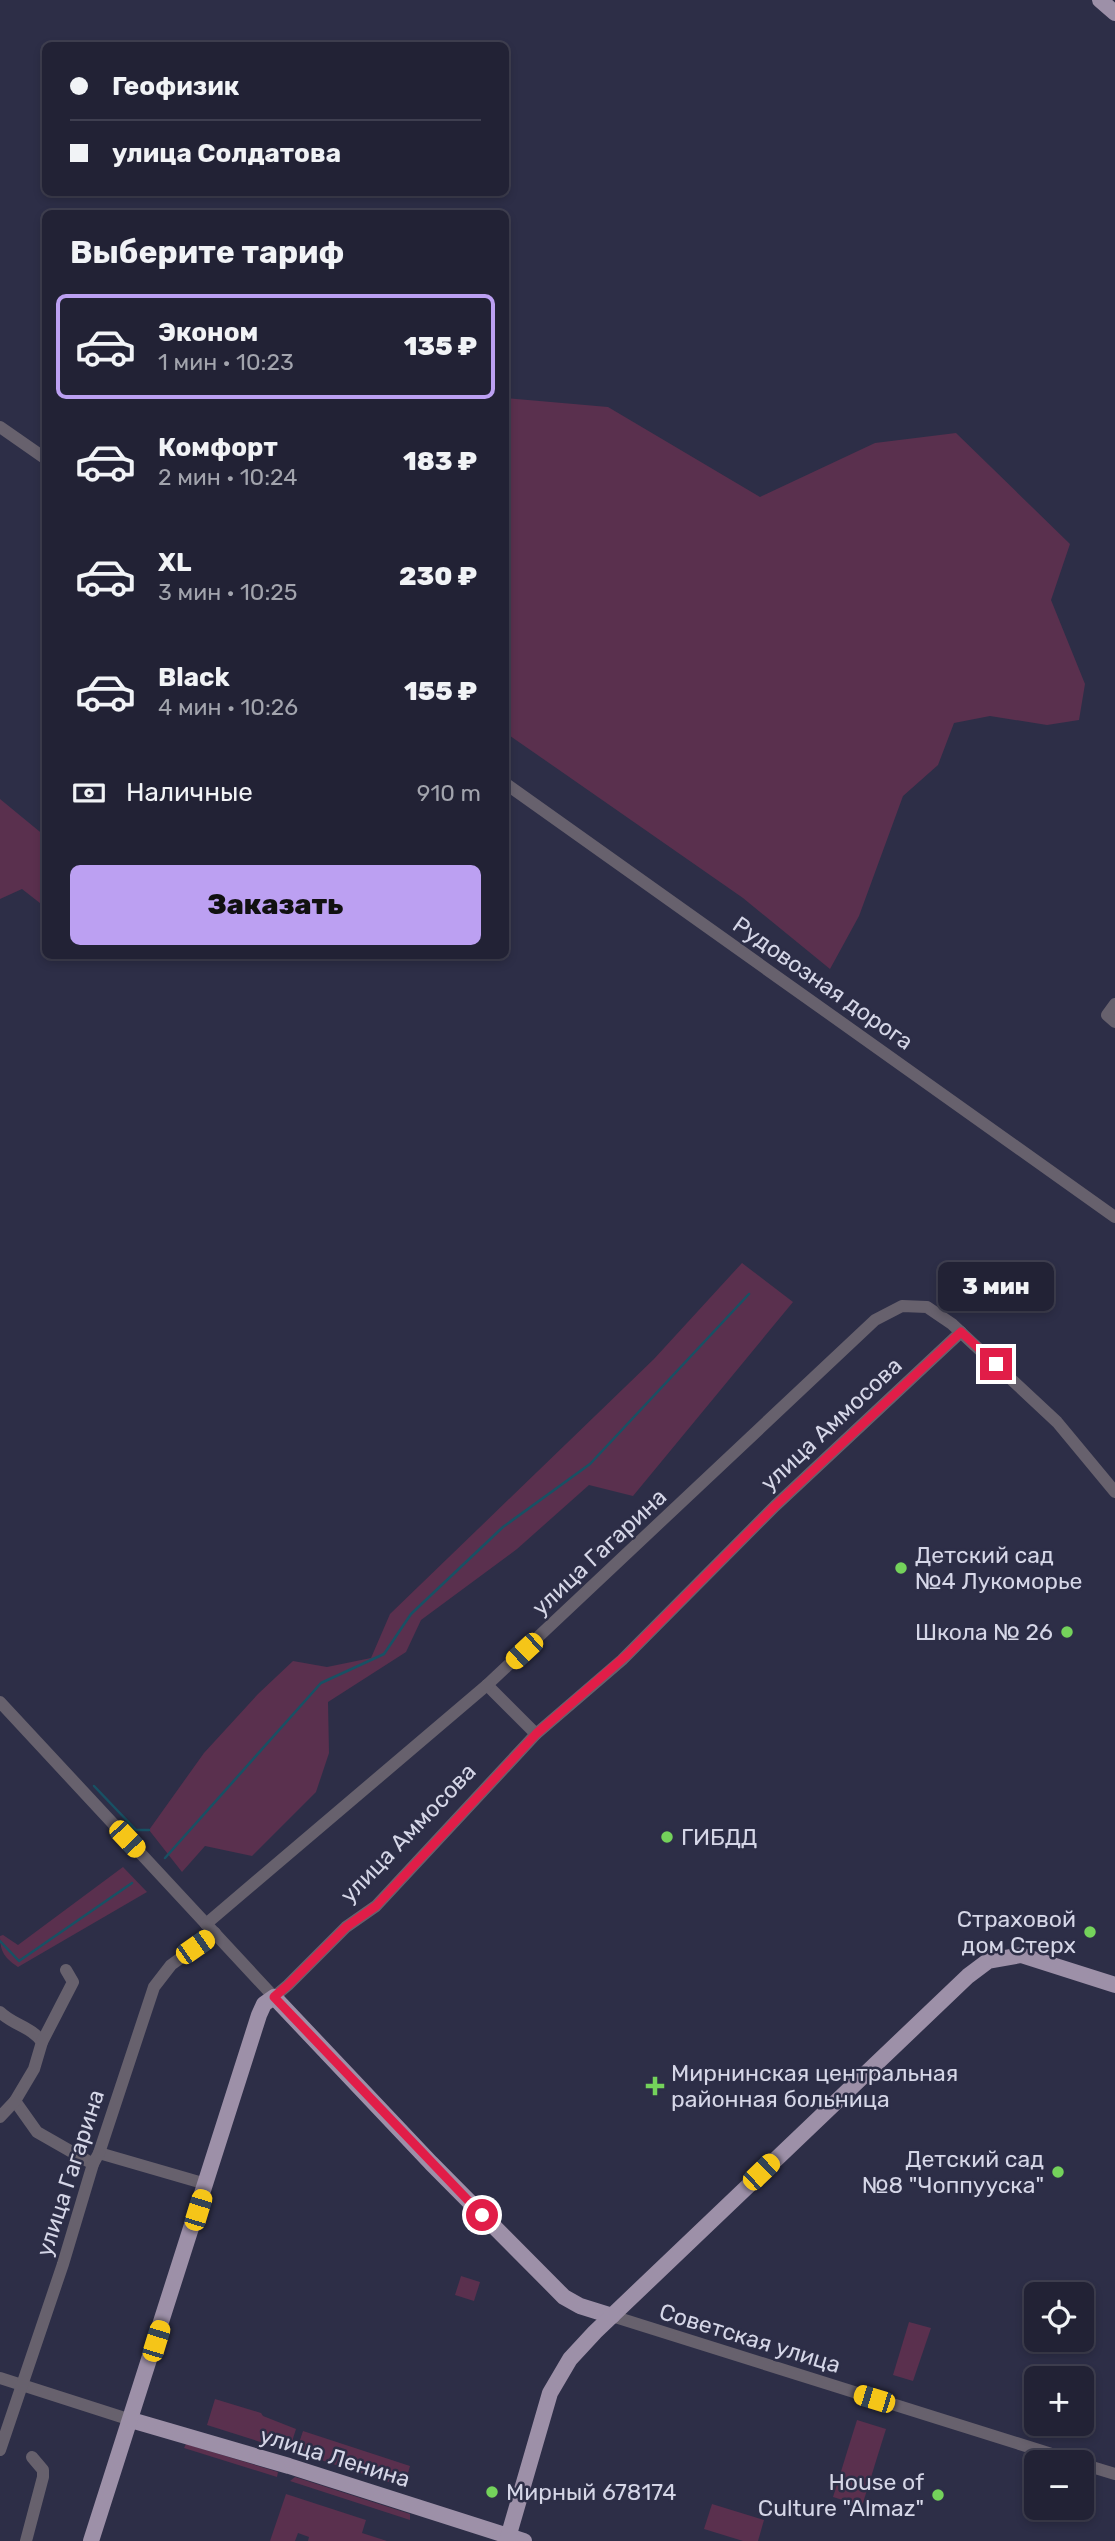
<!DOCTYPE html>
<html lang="ru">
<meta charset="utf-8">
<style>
body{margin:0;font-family:Rubik,sans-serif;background:#2a2a3d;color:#f1f3f6;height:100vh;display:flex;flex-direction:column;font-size:26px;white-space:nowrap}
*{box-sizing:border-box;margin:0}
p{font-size:23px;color:#a2a4ad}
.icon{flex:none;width:38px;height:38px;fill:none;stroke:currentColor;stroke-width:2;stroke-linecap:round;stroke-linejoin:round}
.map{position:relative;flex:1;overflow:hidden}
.side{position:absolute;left:42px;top:210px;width:467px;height:749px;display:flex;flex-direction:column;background:#222235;border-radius:10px;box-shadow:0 4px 10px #0003,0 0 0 2px #3f3f50}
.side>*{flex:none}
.banner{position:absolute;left:42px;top:42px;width:467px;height:154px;border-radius:10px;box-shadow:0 4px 10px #0003,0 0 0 2px #3f3f50;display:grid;align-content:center;height:154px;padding:0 28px;background:#222235}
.buttons{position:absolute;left:1024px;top:2282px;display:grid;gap:14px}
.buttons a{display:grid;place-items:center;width:70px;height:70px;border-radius:10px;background:#222235;box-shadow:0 4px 10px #0003,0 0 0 2px #3f3f50;font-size:35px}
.end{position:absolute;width:32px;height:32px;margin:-16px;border:9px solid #e11d48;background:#fff;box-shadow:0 0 0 4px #fff}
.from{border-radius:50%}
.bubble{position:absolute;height:49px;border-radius:10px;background:#222235;box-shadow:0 4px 10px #0003,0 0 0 2px #3f3f50;font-size:23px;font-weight:800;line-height:49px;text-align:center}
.car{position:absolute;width:21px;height:42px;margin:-21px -10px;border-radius:9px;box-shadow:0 0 5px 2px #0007;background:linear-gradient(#f5c518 24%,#345 0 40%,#f5c518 0 76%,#345 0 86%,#f5c518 0)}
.banner b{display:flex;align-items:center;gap:24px;height:66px;font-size:26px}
.banner b+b{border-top:2px solid #3f3f50}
.banner i{width:18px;height:18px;background:#f1f3f6}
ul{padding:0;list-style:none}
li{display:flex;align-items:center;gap:21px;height:105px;margin:0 14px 10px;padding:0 14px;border:4px solid transparent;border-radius:10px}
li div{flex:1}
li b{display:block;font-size:26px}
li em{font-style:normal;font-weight:800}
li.selected{border-color:#bca0f2}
li>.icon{width:63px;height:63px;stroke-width:1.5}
h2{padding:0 28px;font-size:32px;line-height:84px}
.pay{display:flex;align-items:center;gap:18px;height:77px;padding:0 28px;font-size:26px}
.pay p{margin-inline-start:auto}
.button{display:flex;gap:14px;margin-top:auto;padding:14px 28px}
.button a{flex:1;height:80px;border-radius:10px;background:#bca0f2;color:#111;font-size:28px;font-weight:800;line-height:80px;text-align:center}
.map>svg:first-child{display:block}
.green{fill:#5a304e}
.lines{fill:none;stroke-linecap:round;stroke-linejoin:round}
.stream{stroke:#185164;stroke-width:2.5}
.minor{stroke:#67616d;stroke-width:12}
.major{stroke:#9d90a8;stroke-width:16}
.route{stroke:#e11d48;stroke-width:9}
.poi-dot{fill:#74d25b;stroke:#2d2e47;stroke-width:2.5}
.labels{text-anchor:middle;stroke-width:5;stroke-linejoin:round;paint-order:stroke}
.street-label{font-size:23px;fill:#d5d6e7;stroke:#2d2e47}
.poi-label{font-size:23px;fill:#d5d6e7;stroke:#2d2e47;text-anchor:start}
</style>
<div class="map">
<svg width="1115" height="2541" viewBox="0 0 1115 2541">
<rect width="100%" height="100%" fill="#2d2e47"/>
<g class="green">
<path d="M506 398 608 407 760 497 875 443 956 433 1070 544 1051 600 1085 684 1079 720 1047 725 990 716 954 723 938 765 903 796 859 916 830 969 743 898 506 733Z"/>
<path d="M0 799 45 836V907L22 889 0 899Z"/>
<path d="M742 1263 793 1302 633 1496 589 1485 517 1549 421 1620 406 1652 328 1702 329 1753 316 1792 252 1856 205 1846 182 1872 149 1830 204 1753 258 1694 293 1661 327 1667 371 1658 390 1614 654 1359Z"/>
<path d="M123 1867 147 1892 18 1967C5 1958 0 1952 0 1936L3 1935 18 1945Z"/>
<path d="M461 2276 480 2282 474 2301 455 2295Z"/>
<path d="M909 2322 931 2328 913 2381 893 2375Z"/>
<path d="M215 2399 261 2413 263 2416 296 2429 289 2451 207 2425Z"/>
<path d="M857 2420 886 2429 862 2506 833 2497Z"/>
<path d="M303 2431 410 2466 404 2487 296 2452Z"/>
<path d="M186 2444 278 2472 277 2477 184 2448Z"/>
<path d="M295 2477 410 2514V2520L290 2481Z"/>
<path d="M286 2494 366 2520 362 2533 387 2541H308L309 2537 298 2533 295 2541H270Z"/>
<path d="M712 2504 764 2520 758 2541H743L704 2529Z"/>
</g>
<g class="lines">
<g class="stream">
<path d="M94 1786 136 1830H149"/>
<path d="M165 1858 321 1683 384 1654 411 1614 503 1527 590 1464 749 1294"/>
<path d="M0 1941 19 1961 132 1883"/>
</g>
<g class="minor">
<path d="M0 427 46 459"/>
<path d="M506 784 1115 1217"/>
<path d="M1115 1004 1107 1015 1115 1022"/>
<path d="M487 1685 536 1734"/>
<path d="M0 1702 274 1997 288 1985 346 1927 376 1906 536 1734 622 1660 775 1506 961 1332"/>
<path d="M206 1924 487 1685 875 1320 902 1306 927 1307 952 1324 1057 1422 1115 1492"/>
<path d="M0 2012C13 2025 32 2027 42 2042"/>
<path d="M15 2101 37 2132 93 2164"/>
<path d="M0 2117 15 2101 34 2069 42 2042 73 1982 66 1970"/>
<path d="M99 2153 206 2184"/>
<path d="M612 2316 1077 2462"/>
<path d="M0 2378 131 2420"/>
<path d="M0 2450 63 2264 93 2164 99 2153 154 1987 171 1965 215 1933"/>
<path d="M1082 2464 1115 2474"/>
<path d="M26 2541 43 2477V2470L32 2457"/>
</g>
<g class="major">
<path d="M1100 0 1115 13"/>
<path d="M131 2420 289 2466 524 2541"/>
<path d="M91 2541 259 2015 264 2004 274 1997 431 2163 564 2297 580 2306 612 2316"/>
<path d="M507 2541 550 2393 570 2359 595 2332 968 1976 988 1961 1021 1955 1115 1985"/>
</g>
</g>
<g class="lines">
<path class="route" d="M482 2215 274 1997 288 1985 346 1927 376 1906 536 1734 628 1654 775 1506 961 1332 996 1364"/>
</g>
<g class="poi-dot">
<circle cx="901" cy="1568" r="7"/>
<circle cx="1067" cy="1632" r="7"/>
<circle cx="667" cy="1837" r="7"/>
<circle cx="1090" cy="1932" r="7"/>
<path d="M651.5 2075.5h7v7h7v7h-7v7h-7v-7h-7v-7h7z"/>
<circle cx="1058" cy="2172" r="7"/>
<circle cx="492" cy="2492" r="7"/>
<circle cx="938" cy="2495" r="7"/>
</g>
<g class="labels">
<g class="street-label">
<text transform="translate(823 983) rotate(35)" y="8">Рудовозная дорога</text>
<text transform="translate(831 1424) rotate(-43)" y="8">улица Аммосова</text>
<text transform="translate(599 1552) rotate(-43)" y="8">улица Гагарина</text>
<text transform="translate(408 1833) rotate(-46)" y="8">улица Аммосова</text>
<text transform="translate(70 2173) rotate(-72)" y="8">улица Гагарина</text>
<text transform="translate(750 2338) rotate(17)" y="8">Советская улица</text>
<text transform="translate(335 2457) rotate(17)" y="8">улица Ленина</text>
</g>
<g class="poi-label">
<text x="915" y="1563">Детский сад<tspan x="915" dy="26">№4 Лукоморье</tspan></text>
<text x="1053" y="1640" text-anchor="end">Школа № 26</text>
<text x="681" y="1845">ГИБДД</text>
<text x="1076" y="1927" text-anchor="end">Страховой<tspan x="1076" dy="26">дом Стерх</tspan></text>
<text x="671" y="2081">Мирнинская центральная<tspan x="671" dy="26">районная больница</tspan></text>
<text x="1044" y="2167" text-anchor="end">Детский сад<tspan x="1044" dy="26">№8 "Чоппууска"</tspan></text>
<text x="924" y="2490" text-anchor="end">House of<tspan x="924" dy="26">Culture "Almaz"</tspan></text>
<text x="506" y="2500">Мирный 678174</text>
</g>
</g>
</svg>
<div class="buttons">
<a><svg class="icon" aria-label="locate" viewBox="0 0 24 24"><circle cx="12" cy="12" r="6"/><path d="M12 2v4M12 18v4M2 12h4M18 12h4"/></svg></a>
<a>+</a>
<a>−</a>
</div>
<i class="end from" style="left:482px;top:2215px"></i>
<i class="end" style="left:996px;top:1364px"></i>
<div class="bubble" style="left:938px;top:1262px;width:116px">3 мин</div>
<i class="car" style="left:524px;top:1651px;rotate:227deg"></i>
<i class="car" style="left:127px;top:1839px;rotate:137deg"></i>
<i class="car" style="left:195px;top:1947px;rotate:55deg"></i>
<i class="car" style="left:761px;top:2172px;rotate:46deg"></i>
<i class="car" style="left:198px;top:2210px;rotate:17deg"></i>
<i class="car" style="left:156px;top:2341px;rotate:17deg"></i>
<i class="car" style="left:874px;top:2399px;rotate:287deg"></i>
<div class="banner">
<b><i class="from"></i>Геофизик</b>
<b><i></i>улица Солдатова</b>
</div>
<section class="side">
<h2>Выберите тариф</h2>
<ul>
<li class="selected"><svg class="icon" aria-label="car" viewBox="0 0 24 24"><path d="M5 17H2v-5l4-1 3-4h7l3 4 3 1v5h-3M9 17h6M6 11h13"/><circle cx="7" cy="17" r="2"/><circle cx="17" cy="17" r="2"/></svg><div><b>Эконом</b><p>1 мин · 10:23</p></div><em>135 ₽</em></li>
<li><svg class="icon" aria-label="car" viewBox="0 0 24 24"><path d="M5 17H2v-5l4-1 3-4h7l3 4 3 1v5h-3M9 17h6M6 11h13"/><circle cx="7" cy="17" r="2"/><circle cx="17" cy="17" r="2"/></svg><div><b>Комфорт</b><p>2 мин · 10:24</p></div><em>183 ₽</em></li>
<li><svg class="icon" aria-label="car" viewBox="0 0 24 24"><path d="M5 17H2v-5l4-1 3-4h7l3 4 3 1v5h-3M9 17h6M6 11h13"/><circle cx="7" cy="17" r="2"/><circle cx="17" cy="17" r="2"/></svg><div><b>XL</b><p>3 мин · 10:25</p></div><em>230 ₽</em></li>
<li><svg class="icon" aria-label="car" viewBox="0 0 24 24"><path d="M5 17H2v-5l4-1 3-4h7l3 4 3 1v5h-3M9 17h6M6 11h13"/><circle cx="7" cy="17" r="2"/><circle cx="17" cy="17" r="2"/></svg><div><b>Black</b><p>4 мин · 10:26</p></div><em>155 ₽</em></li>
</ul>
<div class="pay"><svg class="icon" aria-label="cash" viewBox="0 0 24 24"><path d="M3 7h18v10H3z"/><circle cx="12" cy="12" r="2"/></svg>Наличные<p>910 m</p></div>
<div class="button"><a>Заказать</a></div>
</section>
</div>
